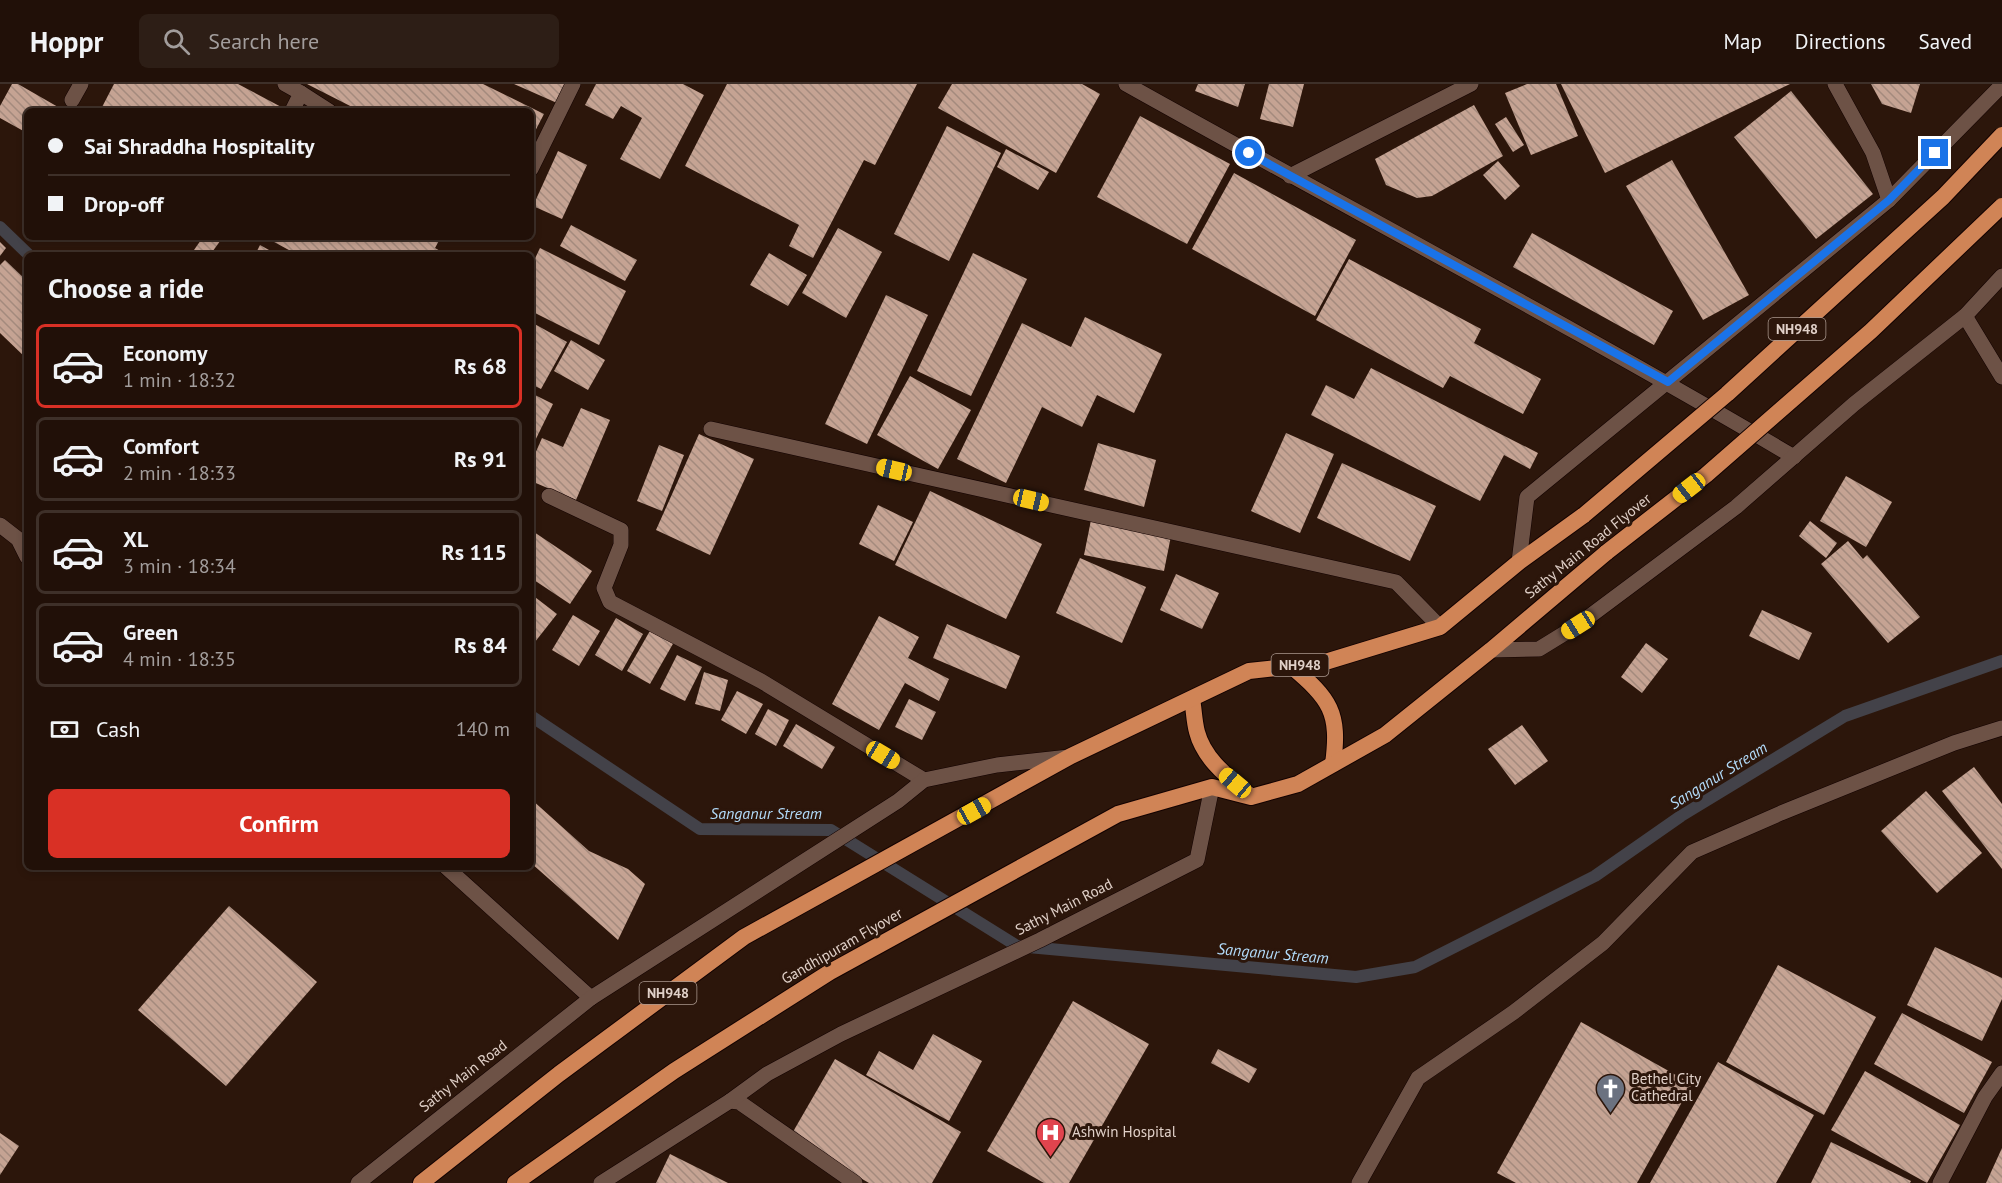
<!DOCTYPE html>
<meta charset="utf-8">
<style>
body{margin:0;font-family:"PT Sans",sans-serif;background:#2d1e16;color:#f1f3f6;height:100vh;display:flex;flex-direction:column;font-size:22px;white-space:nowrap}
*{box-sizing:border-box;margin:0}
p{font-size:20px;color:#a29d9c}
.icon{flex:none;width:33px;height:33px;fill:none;stroke:currentColor;stroke-width:2;stroke-linecap:round;stroke-linejoin:round}
.map{position:relative;flex:1;overflow:hidden}
.sheet{position:absolute;left:24px;top:168px;width:510px;height:618px;display:flex;flex-direction:column;background:#211008;border-radius:9px;box-shadow:0 3px 9px #0003,0 0 0 2px #3e3029}
.sheet>*{flex:none}
.hud{position:absolute;left:24px;top:24px;width:510px;height:132px;border-radius:9px;box-shadow:0 3px 9px #0003,0 0 0 2px #3e3029;display:grid;align-content:center;height:132px;padding:0 24px;background:#211008}
.end{position:absolute;width:27px;height:27px;margin:-14px;border:8px solid #1a73e8;background:#fff;box-shadow:0 0 0 3px #fff}
.from{border-radius:50%}
.car{position:absolute;width:18px;height:36px;margin:-18px -9px;border-radius:8px;box-shadow:0 0 4px 2px #0007;background:linear-gradient(#f5c518 24%,#345 0 40%,#f5c518 0 76%,#345 0 86%,#f5c518 0)}
.hud b{display:flex;align-items:center;gap:21px;height:57px;font-size:22px}
.hud b+b{border-top:2px solid #3e3029}
.hud i{width:15px;height:15px;background:#f1f3f6}
ul{padding:0;list-style:none}
li{display:flex;align-items:center;gap:18px;height:84px;margin:0 12px 9px;padding:0 12px;border:3px solid #3e3029;border-radius:9px}
li div{flex:1}
li b{display:block;font-size:22px}
li em{font-style:normal;font-weight:800}
li.on{border-color:#d93025}
li>.icon{width:54px;height:54px;stroke-width:1.5}
h2{padding:0 24px;font-size:27px;line-height:72px}
.pay{display:flex;align-items:center;gap:15px;height:66px;padding:0 24px;font-size:22px}
.pay p{margin-inline-start:auto}
.button{display:flex;gap:12px;margin-top:auto;padding:12px 24px}
.button a{flex:1;height:69px;border-radius:9px;background:#d93025;color:#fff;font-size:24px;font-weight:800;line-height:69px;text-align:center}
header{display:flex;align-items:center;gap:36px;box-sizing:border-box;height:84px;padding:0 30px;background:#211008;border-bottom:2px solid #3e3029}
header strong{font-size:28px}
nav{display:flex;gap:33px;margin-inline-start:auto;font-size:21px}
.search{width:420px;height:54px;background:#2d1e16;display:flex;align-items:center;gap:15px;box-sizing:border-box;padding:0 21px;border-radius:9px;color:#a29d9c;font-size:22px}
.map>svg:first-child{display:block}
.lines{fill:none;stroke-linecap:round;stroke-linejoin:round}
.stream{stroke:#434249;stroke-width:12}
.building{fill:url(#building-back-hatch)}
.minor-casing{stroke:#130200;stroke-width:16}
.tertiary-casing{stroke:#130200;stroke-width:16}
.trunk-casing{stroke:#130200;stroke-width:18}
.minor{stroke:#6d5246;stroke-width:15}
.tertiary{stroke:#6d5246;stroke-width:15}
.trunk{stroke:#d08456;stroke-width:16}
.trunk-bridge-casing{stroke:#130200;stroke-width:18;stroke-linecap:butt}
.trunk-bridge{stroke:#d08456;stroke-width:16}
.route{stroke:#1a73e8;stroke-width:8}
.labels{text-anchor:middle;stroke-width:6;stroke-linejoin:round;paint-order:stroke}
.shield{fill:#2c160b;stroke:#aa988f;stroke-width:1.5}
.shield-label{font-size:14px;font-weight:bold;fill:#e0d0c8}
.street-label{font-size:15px;fill:#e0d0c8;stroke:#2c160b}
.poi-label{font-size:15px;fill:#e0d0c8;stroke:#2c160b;text-anchor:start}
.water-label{font-size:16px;font-style:italic;fill:#b2dbfa;stroke:#2c160b}
</style>
<header>
<strong>Hoppr</strong>
<div class="search"><svg class="icon" aria-label="search" viewBox="0 0 24 24"><circle cx="10" cy="10" r="6"/><path d="M15 15l6 6"/></svg>Search here</div>
<nav><a>Map</a><a>Directions</a><a>Saved</a></nav>
</header>
<div class="map">
<svg width="2002" height="1099" viewBox="0 0 2002 1099">
<defs>
<pattern id="building-back-hatch" width="6" height="6" patternUnits="userSpaceOnUse" patternTransform="scale(1.5)"><rect width="6" height="6" fill="#c5a393"/><path d="M-1 5l2 2M0 0l6 6M5-1l2 2" fill="none" stroke="#a48a7d"/></pattern>
</defs>
<rect width="100%" height="100%" fill="#2c160b"/>
<g class="lines">
<g class="stream">
<path d="M0 143 29 171"/>
<path d="M531 632 700 745 831 746 1017 862 1356 893 1415 883 1595 792 1681 732 1845 632 2002 577"/>
</g>
</g>
<g class="building">
<path d="M12 0H18L65 27H27V49L0 34V22Z"/>
<path d="M114 0H238L285 25 284 27H100Z"/>
<path d="M307 0H483L544 30 531 55V27H360Z"/>
<path d="M514 0H565L557 19Z"/>
<path d="M596 0H683L704 11 660 95 620 75 642 34 621 22 613 35 585 21Z"/>
<path d="M727 0H917L875 81 864 76 813 174 789 162 799 141 685 82Z"/>
<path d="M952 0H1082L1100 10 1056 89 938 24Z"/>
<path d="M1198 0H1245L1238 23 1195 7Z"/>
<path d="M1269 0H1304L1293 43 1260 35Z"/>
<path d="M1527 0H1556L1578 52 1531 71 1505 9Z"/>
<path d="M1561 0H1790L1605 89Z"/>
<path d="M1871 0H1920L1911 29 1882 20Z"/>
<path d="M1791 7 1873 110 1816 155 1734 53Z"/>
<path d="M1474 21 1503 72 1432 112 1417 114 1386 101 1375 75Z"/>
<path d="M1140 32 1230 80 1187 160 1097 113Z"/>
<path d="M1506 33 1524 61 1513 68 1495 40Z"/>
<path d="M947 42 1001 69 949 177 894 150Z"/>
<path d="M1006 65 1049 88 1038 106 997 83Z"/>
<path d="M558 67 587 81 562 135 533 122Z"/>
<path d="M1672 76 1749 211 1703 236 1626 102Z"/>
<path d="M1498 77 1520 102 1505 116 1483 91Z"/>
<path d="M1234 89 1356 156 1315 232 1192 165Z"/>
<path d="M571 141 637 176 625 197 560 162Z"/>
<path d="M838 144 882 168 846 234 802 209Z"/>
<path d="M1532 149 1673 227 1654 261 1513 183Z"/>
<path d="M203 153H223L210 171H201L194 166Z"/>
<path d="M265 153H441L435 164 447 171H298Z"/>
<path d="M0 158 6 164 0 172Z"/>
<path d="M260 161 278 171H255Z"/>
<path d="M540 164 626 207 599 261 531 227V183Z"/>
<path d="M769 169 807 191 788 222 750 201Z"/>
<path d="M973 169 1027 195 971 312 917 287Z"/>
<path d="M1349 175 1481 245 1474 259 1541 295 1523 330 1450 292 1443 304 1316 236Z"/>
<path d="M5 176 27 197V275L0 249V181Z"/>
<path d="M886 211 928 231 867 360 825 340Z"/>
<path d="M1085 233 1162 270 1134 329 1097 311 1082 343 1042 323 1006 399 957 375 1022 239 1071 263Z"/>
<path d="M531 238 567 258 541 305 531 300Z"/>
<path d="M571 256 605 276 588 306 554 287Z"/>
<path d="M1371 284 1538 369 1530 385 1504 371 1480 417 1311 331 1326 301 1354 315Z"/>
<path d="M910 292 971 326 938 385 877 351Z"/>
<path d="M531 309 553 320 531 365Z"/>
<path d="M581 324 610 336 576 416 531 397V379L542 354 563 363Z"/>
<path d="M1286 349 1334 370 1300 449 1251 427Z"/>
<path d="M699 350 754 375 710 471 656 446Z"/>
<path d="M1098 359 1156 376 1144 423 1084 406Z"/>
<path d="M659 361 684 371 662 427 637 417Z"/>
<path d="M1342 379 1436 422 1410 477 1317 434Z"/>
<path d="M1846 392 1892 418 1866 463 1820 437Z"/>
<path d="M930 407 1042 460 1006 535 895 481Z"/>
<path d="M878 421 913 438 894 477 859 460Z"/>
<path d="M1091 436 1171 452 1164 487 1084 471Z"/>
<path d="M1810 437 1837 459 1826 474 1799 452Z"/>
<path d="M531 446 592 487 570 520 531 494Z"/>
<path d="M1848 457 1863 475 1867 471 1920 533 1888 559 1821 480Z"/>
<path d="M1080 474 1146 503 1122 559 1056 529Z"/>
<path d="M1176 490 1219 509 1202 545 1160 526Z"/>
<path d="M531 510 557 530 531 563Z"/>
<path d="M1762 526 1812 549 1799 576 1749 552Z"/>
<path d="M573 531 600 547 579 582 552 566Z"/>
<path d="M879 532 919 553 908 574 949 595 939 617 905 599 879 646 832 620Z"/>
<path d="M616 534 643 550 622 587 595 571Z"/>
<path d="M947 540 1020 572 1006 605 933 574Z"/>
<path d="M651 545 674 558 650 600 627 587Z"/>
<path d="M1646 559 1668 575 1642 609 1621 593Z"/>
<path d="M677 571 702 583 685 617 660 605Z"/>
<path d="M704 588 728 596 720 627 695 620Z"/>
<path d="M737 607 763 620 746 650 721 636Z"/>
<path d="M909 615 936 628 922 656 895 643Z"/>
<path d="M768 625 789 636 776 662 755 650Z"/>
<path d="M796 640 835 663 822 685 783 662Z"/>
<path d="M1522 641 1548 677 1515 701 1488 665Z"/>
<path d="M1974 683 2002 720V785L1942 707Z"/>
<path d="M1926 707 1982 769 1937 809 1881 747Z"/>
<path d="M531 715 589 767 628 785 645 800 618 856 531 779Z"/>
<path d="M229 822 317 898 226 1002 138 926Z"/>
<path d="M1935 863 2002 894V915L1982 957 1907 921Z"/>
<path d="M1778 881 1876 933 1824 1031 1726 978Z"/>
<path d="M1073 917 1149 960 1069 1099H1044L987 1067Z"/>
<path d="M1902 929 1992 978 1964 1029 1874 980Z"/>
<path d="M1581 938 1692 1000 1637 1099H1516L1497 1089Z"/>
<path d="M933 950 982 977 949 1037 866 991 879 967 913 986Z"/>
<path d="M1218 965 1257 985 1249 999 1211 979Z"/>
<path d="M835 975 961 1048 932 1099H869L790 1053Z"/>
<path d="M1718 978 1814 1031 1776 1099H1650Z"/>
<path d="M1865 987 1960 1041 1927 1099 1831 1046Z"/>
<path d="M0 1049 19 1062 0 1091Z"/>
<path d="M1831 1058 1911 1097 1910 1099H1811Z"/>
<path d="M2002 1064V1099H1986Z"/>
<path d="M670 1070 728 1099H656Z"/>
</g>
<g class="lines">
<defs>
<g id="minor">
<path d="M285 0 301 9 292 27"/>
<path d="M1835 0 1873 69 1889 116"/>
<path d="M301 9 329 27"/>
<path d="M72 16 81 0"/>
<path d="M531 85 573 0"/>
<path d="M1290 92 1471 0"/>
<path d="M1965 232 2002 293"/>
<path d="M711 345 1396 498 1440 543"/>
<path d="M549 412 621 446V461L604 504 610 518 761 597 924 696"/>
<path d="M0 441 18 455 27 473"/>
<path d="M1519 478 1527 413 1889 116 2002 1"/>
<path d="M446 783 591 914"/>
<path d="M730 1017 739 1018 855 1099"/>
<path d="M1359 1099 1418 994 1514 928 1603 859 1692 768 1781 729 1954 659 2002 644"/>
<path d="M1940 1099 1985 1013 2002 989"/>
</g>
<g id="tertiary">
<path d="M1126 0C1349 125 1574 243 1794 373"/>
<path d="M1491 566 1539 565 1578 541 1736 423 1854 320 1965 232 2002 192"/>
<path d="M358 1099 591 914 898 717 924 696 997 681 1069 673"/>
<path d="M601 1099 730 1017 767 990 841 950 1040 856 1197 776 1212 703"/>
</g>
<g id="trunk">
<path d="M1291 582C1330 615 1340 628 1333 680"/>
<path d="M1192 615C1194 625 1194 637 1197 648 1204 675 1228 693 1248 710"/>
<path d="M421 1099 559 990 744 853 1071 672 1249 587 1322 579 1440 543 1519 478 1584 431"/>
<path d="M515 1099 674 987 830 888 1118 730 1212 703 1251 713 1298 700 1385 651 1491 566 1607 468"/>
</g>
</defs>
<use href="#minor" class="minor-casing"/>
<use href="#tertiary" class="tertiary-casing"/>
<use href="#trunk" class="trunk-casing"/>
<use href="#minor" class="minor"/>
<use href="#tertiary" class="tertiary"/>
<use href="#trunk" class="trunk"/>
<defs>
<g id="trunk-bridge">
<path d="M1584 431 1727 310 1943 113 2002 51"/>
<path d="M1607 468 1706 391 1871 247 2002 122"/>
</g>
</defs>
<use href="#trunk-bridge" class="trunk-bridge-casing"/>
<use href="#trunk-bridge" class="trunk-bridge"/>
</g>
<g class="lines">
<path class="route" d="M1249 69 1668 298 1889 116 1935 69"/>
</g>
<defs>
<symbol id="church-pin" viewBox="-11 -11 22 30"><path d="M0 17L-7.5 6A9.5 9.5 0 1 1 7.5 6Z" fill="#6b7280" stroke="#2c160b"/><path d="M-1.2-6h2.4v3.5h3.3v2.4h-3.3V6h-2.4V-.1h-3.3v-2.4h3.3Z" fill="#fff"/></symbol>
<symbol id="hospital-pin" viewBox="-11 -11 22 30"><path d="M0 17L-7.5 6A9.5 9.5 0 1 1 7.5 6Z" fill="#e0444e" stroke="#2c160b"/><path d="M-5-5h3v3.5h4V-5h3V5h-3V1.5h-4V5h-3Z" fill="#fff"/></symbol>
</defs>
<g fill-rule="evenodd">
<use href="#church-pin" x="1594" y="988" width="33" height="45"/>
<use href="#hospital-pin" x="1034" y="1032" width="33" height="45"/>
</g>
<g class="labels">
<g class="shield">
<rect x="1768.5" y="234" width="57" height="22" rx="4.5"/>
<rect x="1271.5" y="570" width="57" height="22" rx="4.5"/>
<rect x="639.5" y="898" width="57" height="22" rx="4.5"/>
</g>
<g class="shield-label">
<text x="1797" y="250">NH948</text>
<text x="1300" y="586">NH948</text>
<text x="668" y="914">NH948</text>
</g>
<g class="street-label">
<text transform="translate(1588 462) rotate(-39)" y="5">Sathy Main Road Flyover</text>
<text transform="translate(1064 823) rotate(-27)" y="5">Sathy Main Road</text>
<text transform="translate(842 862) rotate(-30)" y="5">Gandhipuram Flyover</text>
<text transform="translate(463 992) rotate(-38)" y="5">Sathy Main Road</text>
</g>
<g class="poi-label">
<text x="1631" y="1000">Bethel City<tspan x="1631" dy="17">Cathedral</tspan></text>
<text x="1072" y="1053">Ashwin Hospital</text>
</g>
<g class="water-label">
<text transform="translate(1718 691) rotate(-32)" y="6">Sanganur Stream</text>
<text x="766" y="735">Sanganur Stream</text>
<text transform="translate(1273 869) rotate(5)" y="6">Sanganur Stream</text>
</g>
</g>
</svg>
<i class="end from" style="left:1249px;top:69px"></i>
<i class="end" style="left:1935px;top:69px"></i>
<i class="car" style="left:894px;top:386px;rotate:283deg"></i>
<i class="car" style="left:1689px;top:404px;rotate:232deg"></i>
<i class="car" style="left:1031px;top:416px;rotate:103deg"></i>
<i class="car" style="left:1578px;top:541px;rotate:238deg"></i>
<i class="car" style="left:883px;top:671px;rotate:121deg"></i>
<i class="car" style="left:1235px;top:699px;rotate:310deg"></i>
<i class="car" style="left:974px;top:727px;rotate:61deg"></i>
<div class="hud">
<b><i class="from"></i>Sai Shraddha Hospitality</b>
<b><i></i>Drop-off</b>
</div>
<section class="sheet">
<h2>Choose a ride</h2>
<ul>
<li class="on"><svg class="icon" aria-label="car" viewBox="0 0 24 24"><path d="M5 17H2v-5l4-1 3-4h7l3 4 3 1v5h-3M9 17h6M6 11h13"/><circle cx="7" cy="17" r="2"/><circle cx="17" cy="17" r="2"/></svg><div><b>Economy</b><p>1 min · 18:32</p></div><em>Rs 68</em></li>
<li><svg class="icon" aria-label="car" viewBox="0 0 24 24"><path d="M5 17H2v-5l4-1 3-4h7l3 4 3 1v5h-3M9 17h6M6 11h13"/><circle cx="7" cy="17" r="2"/><circle cx="17" cy="17" r="2"/></svg><div><b>Comfort</b><p>2 min · 18:33</p></div><em>Rs 91</em></li>
<li><svg class="icon" aria-label="car" viewBox="0 0 24 24"><path d="M5 17H2v-5l4-1 3-4h7l3 4 3 1v5h-3M9 17h6M6 11h13"/><circle cx="7" cy="17" r="2"/><circle cx="17" cy="17" r="2"/></svg><div><b>XL</b><p>3 min · 18:34</p></div><em>Rs 115</em></li>
<li><svg class="icon" aria-label="car" viewBox="0 0 24 24"><path d="M5 17H2v-5l4-1 3-4h7l3 4 3 1v5h-3M9 17h6M6 11h13"/><circle cx="7" cy="17" r="2"/><circle cx="17" cy="17" r="2"/></svg><div><b>Green</b><p>4 min · 18:35</p></div><em>Rs 84</em></li>
</ul>
<div class="pay"><svg class="icon" aria-label="cash" viewBox="0 0 24 24"><path d="M3 7h18v10H3z"/><circle cx="12" cy="12" r="2"/></svg>Cash<p>140 m</p></div>
<div class="button"><a>Confirm</a></div>
</section>
</div>
